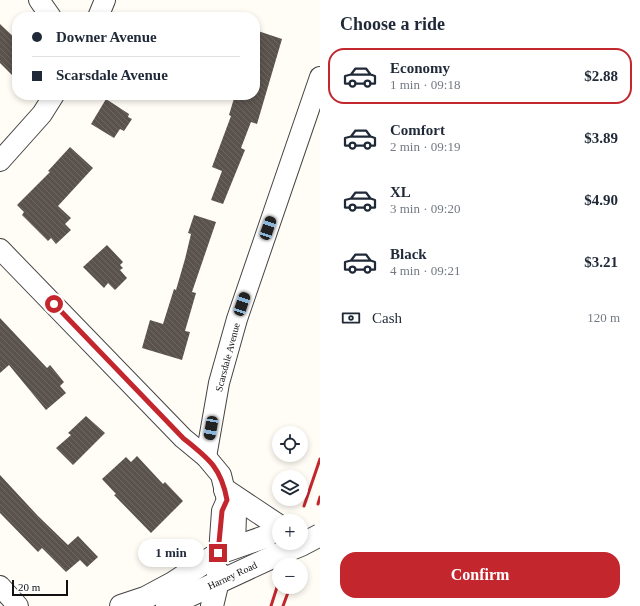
<!DOCTYPE html>
<meta charset="utf-8">
<style>
body{margin:0;font-family:Georgia,serif;background:#f6f6f7;color:#1f2937;height:100vh;display:flex;flex-direction:column;font-size:15px;white-space:nowrap}
*{box-sizing:border-box;margin:0}
p{font-size:13px;color:#747a83}
.icon{flex:none;width:22px;height:22px;fill:none;stroke:currentColor;stroke-width:2;stroke-linecap:round;stroke-linejoin:round}
.map{position:relative;flex:1;overflow:hidden}
.panel{display:flex;flex-direction:column;background:#fff;width:320px}
.panel>*{flex:none}
.top-card{position:absolute;left:12px;top:12px;width:248px;height:88px;border-radius:16px;box-shadow:0 2px 6px #0003;display:grid;align-content:center;height:88px;padding:0 20px;background:#fff}
.controls{position:absolute;left:272px;top:426px;display:grid;gap:8px}
.controls a{display:grid;place-items:center;width:36px;height:36px;border-radius:50%;background:#fff;box-shadow:0 2px 6px #0003;font-size:20px}
.scale{position:absolute;left:12px;bottom:10px;width:56px;box-sizing:border-box;padding-left:4px;border:2px solid #111;border-top:0;font-size:11px;line-height:14px;white-space:nowrap;color:#111;-webkit-text-stroke:3px #fff;paint-order:stroke}
.end{position:absolute;width:18px;height:18px;margin:-9px;border:5px solid #c4262e;background:#fff;box-shadow:0 0 0 2px #fff}
.from{border-radius:50%}
.bubble{position:absolute;height:28px;border-radius:14px;background:#fff;box-shadow:0 2px 6px #0003;font-size:13px;font-weight:700;line-height:28px;text-align:center}
.car{position:absolute;width:12px;height:24px;margin:-12px -6px;border-radius:5px;box-shadow:0 0 3px 1px #0007;background:linear-gradient(#222 24%,#8ab4d8 0 40%,#222 0 76%,#8ab4d8 0 86%,#222 0)}
.top-card b{display:flex;align-items:center;gap:14px;height:38px;font-size:15px}
.top-card b+b{border-top:1px solid #e0e1e3}
.top-card i{width:10px;height:10px;background:#1f2937}
ul{padding:0;list-style:none}
li{display:flex;align-items:center;gap:12px;height:56px;margin:0 8px 6px;padding:0 12px;border:2px solid transparent;border-radius:16px}
li div{flex:1}
li b{display:block;font-size:15px}
li em{font-style:normal;font-weight:700}
li.selected{border-color:#c4262e}
li>.icon{width:36px;height:36px;stroke-width:1.5}
h2{padding:0 20px;font-size:18px;line-height:48px}
.pay{display:flex;align-items:center;gap:10px;height:44px;padding:0 20px;font-size:15px}
.pay p{margin-inline-start:auto}
.cta{display:flex;gap:8px;margin-top:auto;padding:8px 20px}
.cta a{flex:1;height:46px;border-radius:16px;background:#c4262e;color:#fff;font-size:16px;font-weight:700;line-height:46px;text-align:center}
main{display:flex;flex:1;min-height:0}
.map>svg:first-child{display:block}
.building{fill:url(#building-back-hatch)}
.lines{fill:none;stroke-linecap:round;stroke-linejoin:round}
.minor-casing{stroke:#444;stroke-width:22}
.tertiary-casing{stroke:#444;stroke-width:24}
.minor{stroke:#fff;stroke-width:20}
.tertiary{stroke:#fff;stroke-width:22}
.rail{stroke:#c4262e;stroke-width:3}
.tertiary-bridge-casing{stroke:#444;stroke-width:24;stroke-linecap:butt}
.tertiary-bridge{stroke:#fff;stroke-width:22}
.route{stroke:#c4262e;stroke-width:5}
.labels{text-anchor:middle;stroke-width:4;stroke-linejoin:round;paint-order:stroke}
.street-label{font-size:10px;fill:#111;stroke:#fff}
</style>
<main>
<div class="map">
<svg width="320" height="606" viewBox="0 0 320 606">
<defs>
<pattern id="building-back-hatch" width="6" height="6" patternUnits="userSpaceOnUse"><rect width="6" height="6" fill="#5a524d"/><path d="M-1 5l2 2M0 0l6 6M5-1l2 2" fill="none" stroke="#6d6662"/></pattern>
</defs>
<rect width="100%" height="100%" fill="#fffdf5"/>
<g class="building">
<path d="M0 24 17 40V80L0 63Z"/>
<path d="M255 30 282 39 257 124 251 122 241 148 245 150 223 204 211 200 222 171 212 167 231 116 229 115 235 95H255Z"/>
<path d="M106 99 129 114 128 117 132 119 124 131 120 129 114 138 91 124Z"/>
<path d="M70 147 93 168 58 206 71 218 65 224 71 230 56 244 51 238 48 241 22 215 24 212 17 205 50 172 48 171Z"/>
<path d="M194 215 216 222 192 292 196 293 185 331 190 332 182 360 142 348 150 320 163 324 174 289 176 290 185 259 191 234 188 233Z"/>
<path d="M107 245 123 262 120 265 123 268 120 270 127 278 115 290 108 283 104 288 83 267Z"/>
<path d="M0 318 47 368 50 365 64 382 60 386 66 393 46 410 9 365 0 373Z"/>
<path d="M86 416 105 433 73 465 56 448 71 435 68 433Z"/>
<path d="M137 456 163 484 165 482 183 501 151 533 114 495 116 494 102 479 126 457 131 462Z"/>
<path d="M0 475 38 516 68 545 78 536 98 557 87 567 80 560 66 572 42 548 38 552 0 513Z"/>
</g>
<g class="lines">
<defs>
<g id="minor">
<path d="M39 0 51 17"/>
<path d="M98 17 105 0"/>
<path d="M0 161 42 114 54 95"/>
<path d="M0 249 183 438 206 457 221 475 227 500 236 514 235 547"/>
<path d="M206 457 219 383 237 319 320 77"/>
<path d="M219 553 222 511 227 500"/>
<path d="M0 586 18 606"/>
</g>
<g id="tertiary">
<path d="M225 490 279 526"/>
<path d="M121 606 145 598 173 583 219 553 279 532"/>
<path d="M167 606 279 554"/>
<path d="M212 606 218 581V572"/>
</g>
</defs>
<use href="#minor" class="minor-casing"/>
<use href="#tertiary" class="tertiary-casing"/>
<use href="#minor" class="minor"/>
<use href="#tertiary" class="tertiary"/>
<g class="rail">
<path d="M318 504 320 497"/>
<path d="M304 506 320 459"/>
<path d="M271 606 279 581"/>
<path d="M283 606 290 587"/>
</g>
<defs>
<path id="tertiary-bridge" d="M279 554 301 545 320 535"/>
</defs>
<use href="#tertiary-bridge" class="tertiary-bridge-casing"/>
<use href="#tertiary-bridge" class="tertiary-bridge"/>
</g>
<g class="lines">
<path class="route" d="M54 304 183 438C208 458 221 467 227 500L222 511 218 553"/>
</g>
<g class="labels">
<g class="street-label">
<text transform="translate(227 357) rotate(-75)" y="4">Scarsdale Avenue</text>
<text transform="translate(232 575) rotate(-25)" y="4">Harney Road</text>
</g>
</g>
</svg>
<div class="controls">
<a><svg class="icon" aria-label="locate" viewBox="0 0 24 24"><circle cx="12" cy="12" r="6"/><path d="M12 2v4M12 18v4M2 12h4M18 12h4"/></svg></a>
<a><svg class="icon" aria-label="layers" viewBox="0 0 24 24"><path d="M12 4l9 5-9 5-9-5zM3 14l9 5 9-5"/></svg></a>
<a>+</a>
<a>−</a>
</div>
<div class="scale">20 m</div>
<i class="end from" style="left:54px;top:304px"></i>
<i class="end" style="left:218px;top:553px"></i>
<div class="bubble" style="left:138px;top:539px;width:66px">1 min</div>
<i class="car" style="left:268px;top:228px;rotate:19deg"></i>
<i class="car" style="left:242px;top:304px;rotate:19deg"></i>
<i class="car" style="left:211px;top:428px;rotate:190deg"></i>
<div class="top-card">
<b><i class="from"></i>Downer Avenue</b>
<b><i></i>Scarsdale Avenue</b>
</div>
</div>
<section class="panel">
<h2>Choose a ride</h2>
<ul>
<li class="selected"><svg class="icon" aria-label="car" viewBox="0 0 24 24"><path d="M5 17H2v-5l4-1 3-4h7l3 4 3 1v5h-3M9 17h6M6 11h13"/><circle cx="7" cy="17" r="2"/><circle cx="17" cy="17" r="2"/></svg><div><b>Economy</b><p>1 min · 09:18</p></div><em>$2.88</em></li>
<li><svg class="icon" aria-label="car" viewBox="0 0 24 24"><path d="M5 17H2v-5l4-1 3-4h7l3 4 3 1v5h-3M9 17h6M6 11h13"/><circle cx="7" cy="17" r="2"/><circle cx="17" cy="17" r="2"/></svg><div><b>Comfort</b><p>2 min · 09:19</p></div><em>$3.89</em></li>
<li><svg class="icon" aria-label="car" viewBox="0 0 24 24"><path d="M5 17H2v-5l4-1 3-4h7l3 4 3 1v5h-3M9 17h6M6 11h13"/><circle cx="7" cy="17" r="2"/><circle cx="17" cy="17" r="2"/></svg><div><b>XL</b><p>3 min · 09:20</p></div><em>$4.90</em></li>
<li><svg class="icon" aria-label="car" viewBox="0 0 24 24"><path d="M5 17H2v-5l4-1 3-4h7l3 4 3 1v5h-3M9 17h6M6 11h13"/><circle cx="7" cy="17" r="2"/><circle cx="17" cy="17" r="2"/></svg><div><b>Black</b><p>4 min · 09:21</p></div><em>$3.21</em></li>
</ul>
<div class="pay"><svg class="icon" aria-label="cash" viewBox="0 0 24 24"><path d="M3 7h18v10H3z"/><circle cx="12" cy="12" r="2"/></svg>Cash<p>120 m</p></div>
<div class="cta"><a>Confirm</a></div>
</section>
</main>
